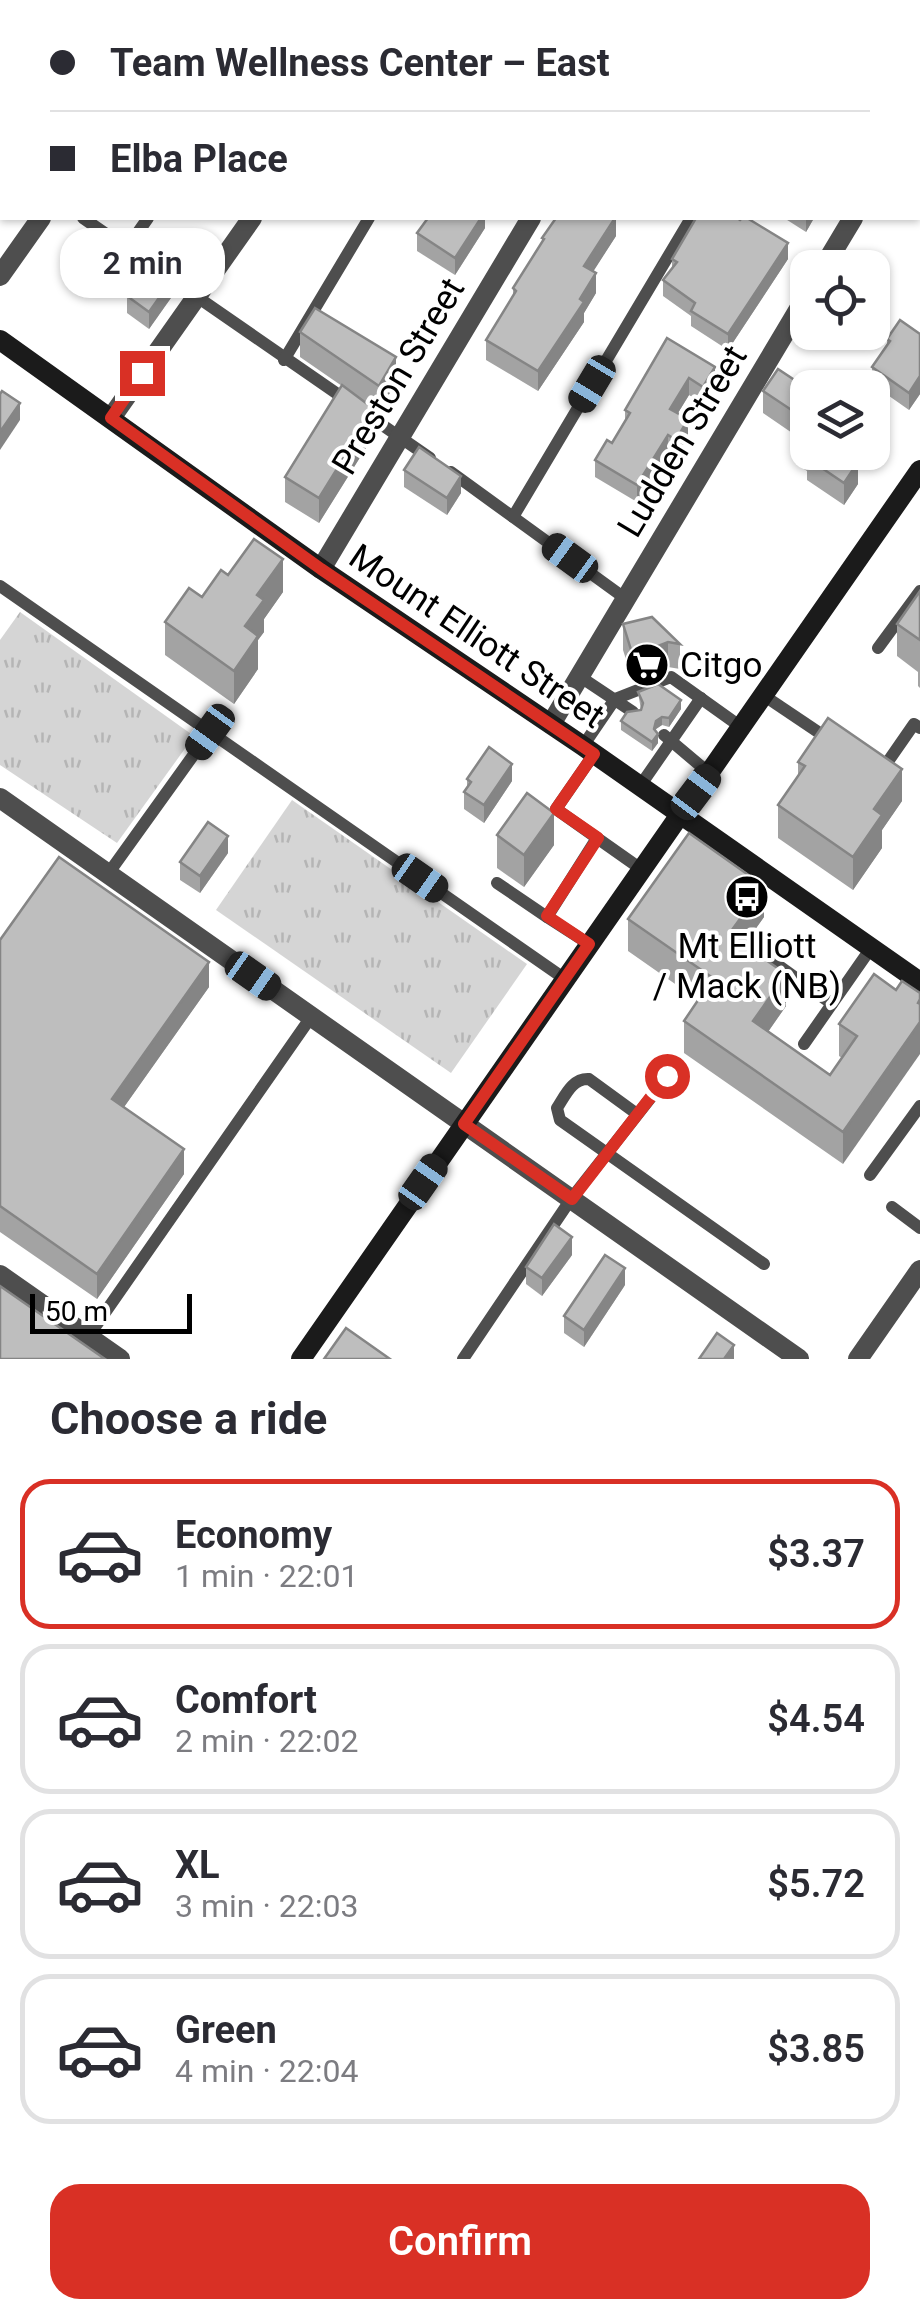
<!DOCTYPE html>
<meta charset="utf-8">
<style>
body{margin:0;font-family:Roboto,sans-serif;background:#f7f7f7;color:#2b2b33;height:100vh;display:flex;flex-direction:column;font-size:38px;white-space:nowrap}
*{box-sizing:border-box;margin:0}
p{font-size:32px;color:#7c7c81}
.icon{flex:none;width:55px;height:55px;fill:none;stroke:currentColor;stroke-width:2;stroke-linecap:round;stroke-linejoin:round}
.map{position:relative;height:1359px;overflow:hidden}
.side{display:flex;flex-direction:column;background:#fff;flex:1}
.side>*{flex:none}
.guide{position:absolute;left:0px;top:0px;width:920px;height:220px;box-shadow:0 2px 8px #0004;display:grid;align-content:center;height:220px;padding:0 50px;background:#fff}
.tools{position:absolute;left:790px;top:250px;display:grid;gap:20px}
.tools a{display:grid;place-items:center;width:100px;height:100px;border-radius:20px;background:#fff;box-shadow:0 2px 8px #0004;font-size:50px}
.scale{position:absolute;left:30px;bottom:25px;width:162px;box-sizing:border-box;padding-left:10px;border:5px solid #000;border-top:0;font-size:28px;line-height:35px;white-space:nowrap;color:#000;-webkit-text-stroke:8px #fff;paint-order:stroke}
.end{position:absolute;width:45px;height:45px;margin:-22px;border:12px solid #d93025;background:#fff;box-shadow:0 0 0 5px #fff}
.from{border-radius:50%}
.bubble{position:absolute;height:70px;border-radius:30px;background:#fff;box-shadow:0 2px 8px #0004;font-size:32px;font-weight:600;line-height:70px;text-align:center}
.car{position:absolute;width:30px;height:60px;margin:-30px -15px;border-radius:12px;box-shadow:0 0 8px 2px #0007;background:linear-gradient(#222 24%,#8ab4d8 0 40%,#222 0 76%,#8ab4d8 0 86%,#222 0)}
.guide b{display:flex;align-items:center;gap:35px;height:95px;font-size:38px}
.guide b+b{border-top:2px solid #e1e1e2}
.guide i{width:25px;height:25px;background:#2b2b33}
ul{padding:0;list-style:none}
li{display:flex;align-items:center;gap:30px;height:150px;margin:0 20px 15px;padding:0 30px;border:5px solid #e1e1e2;border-radius:30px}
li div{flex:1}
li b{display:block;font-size:38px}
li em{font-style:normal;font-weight:600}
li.current{border-color:#d93025}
li>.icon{width:90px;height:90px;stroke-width:1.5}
h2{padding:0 50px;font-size:45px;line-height:120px}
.cta{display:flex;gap:20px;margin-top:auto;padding:20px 50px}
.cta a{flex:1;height:115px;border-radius:30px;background:#d93025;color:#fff;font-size:40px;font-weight:600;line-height:115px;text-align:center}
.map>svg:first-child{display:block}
.grass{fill:url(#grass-tufts)}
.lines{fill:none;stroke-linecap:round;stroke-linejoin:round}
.lane{stroke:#4e4e4e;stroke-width:12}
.street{stroke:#4e4e4e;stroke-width:20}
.secondary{stroke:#1b1b1b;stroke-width:20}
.wall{fill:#a3a3a3}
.shaded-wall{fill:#858585}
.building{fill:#bebebe;stroke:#858585;stroke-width:2.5}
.route{stroke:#d93025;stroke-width:12}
.labels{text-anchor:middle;stroke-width:8;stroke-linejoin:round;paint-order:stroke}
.street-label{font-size:35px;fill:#000;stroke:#fff}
.poi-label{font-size:35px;fill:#000;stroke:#fff;text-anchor:start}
</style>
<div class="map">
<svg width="920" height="1359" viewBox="0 0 920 1359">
<defs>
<pattern id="grass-tufts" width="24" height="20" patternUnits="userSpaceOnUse" patternTransform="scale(2.5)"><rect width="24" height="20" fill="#d5d5d5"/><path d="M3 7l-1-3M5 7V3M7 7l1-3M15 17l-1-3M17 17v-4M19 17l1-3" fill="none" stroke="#b5b5b5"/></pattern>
</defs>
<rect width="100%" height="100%" fill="#fff"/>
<g class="grass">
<path d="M20 612 194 736 117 843 0 765V640Z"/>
<path d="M292 800 527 964 451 1073 216 910Z"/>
</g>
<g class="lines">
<g class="lane">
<path d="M21 2 23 0"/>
<path d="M298 2 300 0"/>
<path d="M496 2 498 0"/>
<path d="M818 2 820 0"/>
<path d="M0 33 2 29"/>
<path d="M0 157 2 159"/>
<path d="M83 218 430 458"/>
<path d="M127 248 148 218"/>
<path d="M284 360 369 218"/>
<path d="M451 472 513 517"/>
<path d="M0 586 565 979"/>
<path d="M626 599 513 517 691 218"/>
<path d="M878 648 920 591"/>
<path d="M579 676 633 712"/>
<path d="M763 695 830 740"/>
<path d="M664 735 709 773"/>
<path d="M583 746 615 699 671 677 741 727"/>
<path d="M880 773 914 724 920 728"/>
<path d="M640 786 701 698"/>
<path d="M597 838 641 869"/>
<path d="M108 874 210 732"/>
<path d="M497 883 547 917 597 838 556 809 594 754"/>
<path d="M547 917 589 944"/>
<path d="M771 960 832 1004"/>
<path d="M804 1044 871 948"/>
<path d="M637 1114 589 1079C572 1078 565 1096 557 1108L560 1120 764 1264"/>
<path d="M870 1175 920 1106"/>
<path d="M892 1207 920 1228"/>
<path d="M88 1337 311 1017"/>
<path d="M463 1359 571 1199 667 1077"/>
</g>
<g class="street">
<path d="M843 0 847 2"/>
<path d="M193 2 194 0"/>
<path d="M403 2 404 0"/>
<path d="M660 2 661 0"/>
<path d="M918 52 920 53"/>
<path d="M918 110 920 105"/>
<path d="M823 268 853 218"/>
<path d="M0 276 41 218"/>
<path d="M111 418 252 218"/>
<path d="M321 569 531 218"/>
<path d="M551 724 808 294"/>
<path d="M0 798 799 1359"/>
<path d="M0 1275 120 1359"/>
<path d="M858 1359 920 1270"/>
</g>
<g class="secondary">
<path d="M0 340 321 569 583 746 920 982"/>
<path d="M301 1359 920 470"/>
</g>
</g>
<g class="wall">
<path d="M920 130V165L918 163V134Z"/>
<path d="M485 218V228L455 275 417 251V233Z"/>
<path d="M784 218H814L806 232Z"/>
<path d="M616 236 593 271 596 293 584 313V322L538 391 486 360V340L513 296V288L542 243V238Z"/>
<path d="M672 259H788L728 350 691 326V316L663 296V280L672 269Z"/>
<path d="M173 295 149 329 127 313V296Z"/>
<path d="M300 332 396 382 379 412 355 395 374 435 319 523 285 502V477L342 386 300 357Z"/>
<path d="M920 334V394L909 410 872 384V367L887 346V339Z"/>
<path d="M667 338 715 384 703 404 689 395 678 413 688 437 676 457 668 452 637 502 595 477V460L612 443 625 422V410Z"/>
<path d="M808 389V452H850L858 484 844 505 807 480V471L795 463V441L798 437 763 413V391Z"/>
<path d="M404 470 461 493 447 515 404 487Z"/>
<path d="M228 575 283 592 264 619V632L258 640V669L234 704 165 655V622L202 597Z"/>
<path d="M920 591V688L918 686V672L897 656V624Z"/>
<path d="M623 624 680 644V669L668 667 633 681 623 650Z"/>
<path d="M638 692 681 709 669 727 662 725 656 729 658 743 652 751 621 730V721L641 710Z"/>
<path d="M798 762 902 801 882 830V848L853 890 778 838V805L798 776Z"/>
<path d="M467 779 512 781 484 823 464 809V792L467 788Z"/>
<path d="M497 835 554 845 524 887 497 868Z"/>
<path d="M228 853 200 893 180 880V862Z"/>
<path d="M764 917 744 945 786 1006 768 1032 830 1075 842 1058 839 1056V1024L874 974 843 1164 684 1053V1021L698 1000 628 951V919Z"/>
<path d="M0 940 209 987 124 1107 184 1174 97 1299 0 1232Z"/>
<path d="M572 1255 542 1296 526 1284V1267Z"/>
<path d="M625 1285 584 1347 564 1333V1316Z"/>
</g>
<g class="shaded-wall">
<path d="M481 218H485V228L455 275V258Z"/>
<path d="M616 218V236L584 286V266Z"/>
<path d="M806 218H814L806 232Z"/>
<path d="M788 243V259L728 350V334Z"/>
<path d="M596 273V293L584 313V322L538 391V371Z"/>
<path d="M173 278V295L149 329V312Z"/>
<path d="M396 357V382L379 412V386Z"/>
<path d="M715 367V384L703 404V387Z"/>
<path d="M920 376V394L909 410V393Z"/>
<path d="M689 378V395L670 426V409Z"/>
<path d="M20 403V420L0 450V432Z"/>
<path d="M374 409V435L319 523V498Z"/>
<path d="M688 419V437L676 457V440Z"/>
<path d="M668 435V452L637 502V485Z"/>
<path d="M858 462V484L844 505V483Z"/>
<path d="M461 476V493L447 515V498Z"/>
<path d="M283 559V592L264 619V632L258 640V669L234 704V671L245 626 257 595Z"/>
<path d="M668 642V667L633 681V656Z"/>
<path d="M681 700V709L669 727V718Z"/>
<path d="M662 717V725L656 729 654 737 656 721Z"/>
<path d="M658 734V743L652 751V742Z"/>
<path d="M512 764V781L484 823V805Z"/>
<path d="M902 769V801L882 830V848L853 890V857L874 809Z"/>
<path d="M554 813V845L524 887V855Z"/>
<path d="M228 836V853L200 893V876Z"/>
<path d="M764 886V917L729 966V934Z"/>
<path d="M209 962V987L112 1124V1099Z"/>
<path d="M786 974V1006L753 1053V1021Z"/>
<path d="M920 999V1054L843 1164V1132Z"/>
<path d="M184 1149V1174L97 1299V1274Z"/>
<path d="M572 1237V1255L542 1296V1278Z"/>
<path d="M625 1268V1285L584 1347V1330Z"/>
<path d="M734 1345V1359H724Z"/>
</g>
<g class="building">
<path d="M559 0H593L597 2H558Z"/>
<path d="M688 0H713L717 2H686Z"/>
<path d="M428 218H481L455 258 417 233Z"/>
<path d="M556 218H615L584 266 596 273 580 299 584 302 538 371 486 340 516 291 513 288 544 239 542 238Z"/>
<path d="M696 218H737L740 220 742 218H747L788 243 728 334 691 311 695 303 663 280 677 262 672 259Z"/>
<path d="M151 263 173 278 149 312 127 296Z"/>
<path d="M315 308 396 357 379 386 300 332Z"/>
<path d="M900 320 920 334V376L909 393 872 367 890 341 887 339Z"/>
<path d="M667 338 715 367 703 387 689 378 670 409 688 419 676 440 668 435 637 485 595 460 607 440 612 443 630 413 625 410Z"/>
<path d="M778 369 808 389V421L763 391Z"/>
<path d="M342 385 374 409 319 498 285 477Z"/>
<path d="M2 391 20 403 0 432V394Z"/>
<path d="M808 423V450L795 441Z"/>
<path d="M419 447 461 476 447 498 404 470Z"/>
<path d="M811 452H845L858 462 844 483 807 458Z"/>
<path d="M254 539 283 559 257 595 264 600 245 626 258 636 234 671 165 622 189 588 202 597 221 570 228 575Z"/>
<path d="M920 591V640L897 624Z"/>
<path d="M652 617 680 644 668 642 633 656 623 624Z"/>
<path d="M658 684 681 700 669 718 662 717 656 721 654 729 658 734 652 742 621 721 627 712 641 710 643 703 638 692Z"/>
<path d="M828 718 902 769 874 809 882 815 853 857 778 805 805 766 798 762Z"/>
<path d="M489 747 512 764 484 805 464 792 471 782 467 779Z"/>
<path d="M527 793 554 813 524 855 497 835Z"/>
<path d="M208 822 228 836 200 876 180 862Z"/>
<path d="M689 833 764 886 729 934 786 974 753 1021 830 1075 857 1036 839 1024 874 974 896 990 902 981 920 993V999L918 1003 920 1004V1022L843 1132 684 1021 713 978 628 919Z"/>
<path d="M59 857 209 962 112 1099 184 1149 97 1274 0 1206V940Z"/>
<path d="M554 1224 572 1237 542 1278 526 1267Z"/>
<path d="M605 1255 625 1268 584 1330 564 1316Z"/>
<path d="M0 1286 105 1359H0Z"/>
<path d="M346 1328 390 1359H324Z"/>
<path d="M717 1333 734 1345 724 1359H699Z"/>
</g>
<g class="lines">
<path class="route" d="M142 373 111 418 321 569 594 754 556 809 598 838 547 916 589 944 464 1124 572 1199 667 1076"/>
</g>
<defs>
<symbol id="supermarket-disc" viewBox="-11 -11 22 22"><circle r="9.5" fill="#000" stroke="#fff"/><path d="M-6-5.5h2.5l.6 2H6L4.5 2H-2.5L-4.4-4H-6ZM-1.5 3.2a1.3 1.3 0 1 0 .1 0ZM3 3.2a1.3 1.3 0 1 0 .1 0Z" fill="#fff"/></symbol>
<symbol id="bus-disc" viewBox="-11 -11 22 22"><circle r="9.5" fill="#000" stroke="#fff"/><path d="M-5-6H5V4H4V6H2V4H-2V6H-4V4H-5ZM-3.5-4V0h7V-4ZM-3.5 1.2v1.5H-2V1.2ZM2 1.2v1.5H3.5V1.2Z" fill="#fff"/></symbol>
</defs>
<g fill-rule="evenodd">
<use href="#supermarket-disc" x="622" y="640" width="50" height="50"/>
<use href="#bus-disc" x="722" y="872" width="50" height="50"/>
</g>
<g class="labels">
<g class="street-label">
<text transform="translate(398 376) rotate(-59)" y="12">Preston Street</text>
<text transform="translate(682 441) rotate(-59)" y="12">Ludden Street</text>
<text transform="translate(477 636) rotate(34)" y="12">Mount Elliott Street</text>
</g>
<g class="poi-label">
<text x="680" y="677">Citgo</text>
<text x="747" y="958" text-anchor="middle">Mt Elliott<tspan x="747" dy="40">/ Mack (NB)</tspan></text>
</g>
</g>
</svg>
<div class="tools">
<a><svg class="icon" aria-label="locate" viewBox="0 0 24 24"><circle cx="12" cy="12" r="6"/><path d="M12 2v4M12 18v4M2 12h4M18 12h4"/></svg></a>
<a><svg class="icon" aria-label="layers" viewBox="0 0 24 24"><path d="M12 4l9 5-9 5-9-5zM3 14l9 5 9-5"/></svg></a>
</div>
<div class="scale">50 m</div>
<i class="end from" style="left:667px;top:1076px"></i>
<i class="end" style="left:142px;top:373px"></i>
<div class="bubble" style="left:60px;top:228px;width:165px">2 min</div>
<i class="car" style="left:592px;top:384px;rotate:211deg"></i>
<i class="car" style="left:570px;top:558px;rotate:306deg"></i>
<i class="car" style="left:210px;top:732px;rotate:216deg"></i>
<i class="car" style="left:696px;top:792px;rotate:37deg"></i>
<i class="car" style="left:420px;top:878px;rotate:125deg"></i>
<i class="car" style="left:253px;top:976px;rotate:125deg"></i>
<i class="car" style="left:423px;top:1182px;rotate:35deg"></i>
<div class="guide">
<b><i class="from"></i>Team Wellness Center – East</b>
<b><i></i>Elba Place</b>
</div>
</div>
<section class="side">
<h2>Choose a ride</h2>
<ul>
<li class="current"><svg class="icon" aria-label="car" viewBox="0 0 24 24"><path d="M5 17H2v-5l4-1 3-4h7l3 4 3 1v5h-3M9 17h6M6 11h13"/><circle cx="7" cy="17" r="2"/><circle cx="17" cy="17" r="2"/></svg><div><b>Economy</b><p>1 min · 22:01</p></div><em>$3.37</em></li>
<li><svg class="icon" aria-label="car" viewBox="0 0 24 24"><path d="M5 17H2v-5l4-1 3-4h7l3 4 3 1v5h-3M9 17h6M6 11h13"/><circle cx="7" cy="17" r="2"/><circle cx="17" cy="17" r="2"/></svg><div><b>Comfort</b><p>2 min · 22:02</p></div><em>$4.54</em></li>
<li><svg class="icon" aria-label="car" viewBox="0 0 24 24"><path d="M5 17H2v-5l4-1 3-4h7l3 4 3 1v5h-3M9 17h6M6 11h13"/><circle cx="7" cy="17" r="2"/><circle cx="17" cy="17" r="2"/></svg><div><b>XL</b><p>3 min · 22:03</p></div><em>$5.72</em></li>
<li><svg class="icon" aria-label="car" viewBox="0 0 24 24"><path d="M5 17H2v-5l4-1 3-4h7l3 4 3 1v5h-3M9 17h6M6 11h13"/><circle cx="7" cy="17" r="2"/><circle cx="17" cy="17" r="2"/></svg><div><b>Green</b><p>4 min · 22:04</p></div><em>$3.85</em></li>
</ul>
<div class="cta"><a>Confirm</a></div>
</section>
